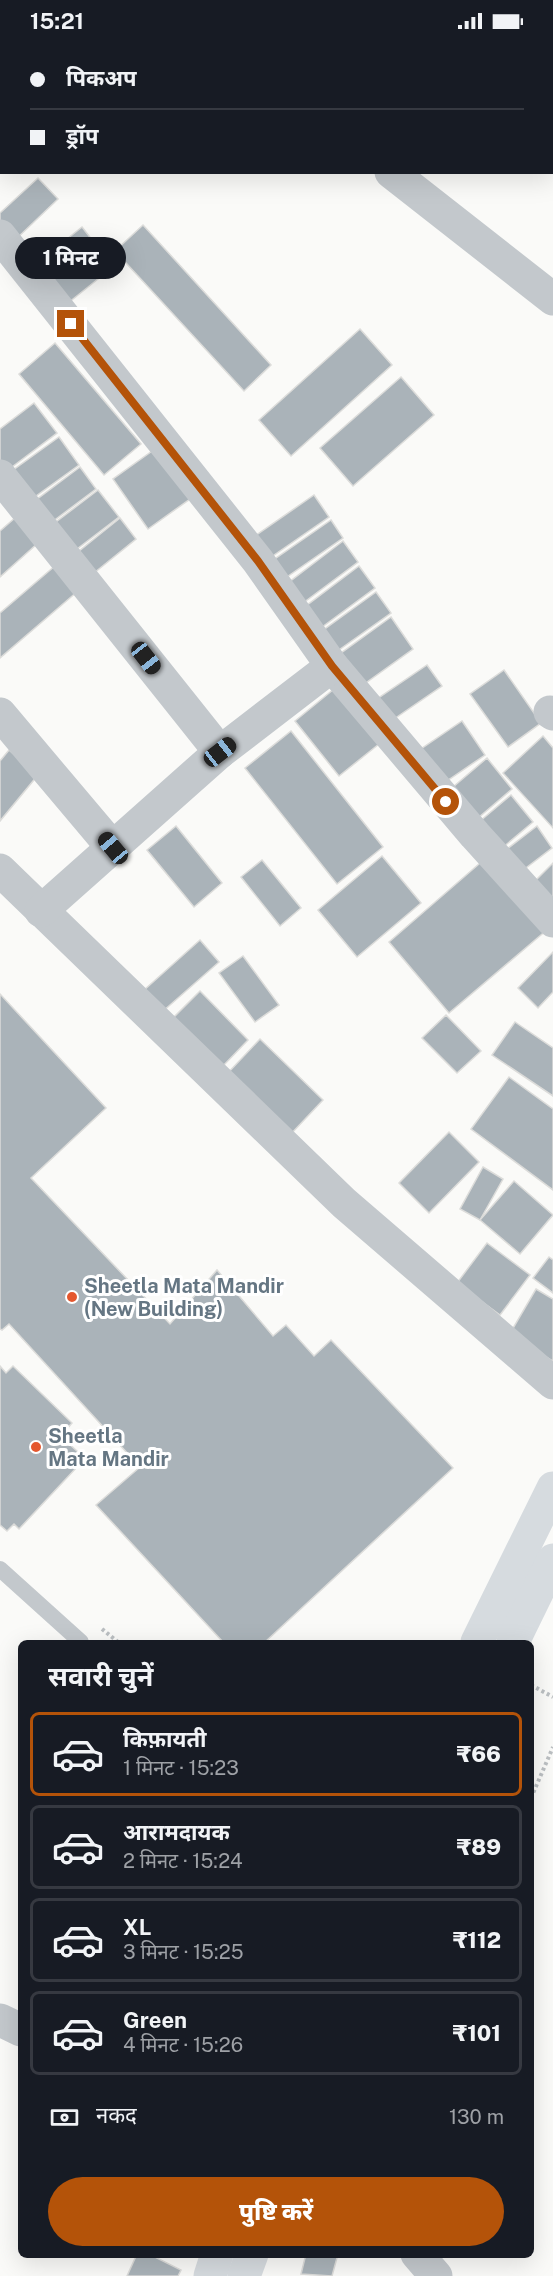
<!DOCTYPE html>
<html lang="hi">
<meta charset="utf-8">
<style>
body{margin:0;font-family:"Public Sans","Noto Sans Devanagari",sans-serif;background:#242831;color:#f1f3f6;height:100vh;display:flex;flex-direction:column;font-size:22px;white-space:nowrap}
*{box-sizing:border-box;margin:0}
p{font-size:20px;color:#9ea1a6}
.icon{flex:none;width:33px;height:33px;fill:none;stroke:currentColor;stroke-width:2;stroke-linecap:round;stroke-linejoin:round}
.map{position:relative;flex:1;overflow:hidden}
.drawer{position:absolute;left:18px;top:1598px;width:516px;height:618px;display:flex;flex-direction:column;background:#171b24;border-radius:9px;box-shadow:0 6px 24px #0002}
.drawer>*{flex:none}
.banner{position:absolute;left:0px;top:0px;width:554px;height:132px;box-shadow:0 6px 24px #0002;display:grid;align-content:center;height:132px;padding:0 30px;background:#171b24}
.end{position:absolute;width:27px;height:27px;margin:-14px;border:8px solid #b45309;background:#fff;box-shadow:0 0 0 3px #fff}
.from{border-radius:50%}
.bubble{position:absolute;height:42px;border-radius:21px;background:#171b24;box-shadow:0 6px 24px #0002;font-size:20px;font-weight:800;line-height:42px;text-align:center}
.car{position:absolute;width:18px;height:36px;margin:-18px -9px;border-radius:8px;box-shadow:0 0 4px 2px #0007;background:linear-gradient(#222 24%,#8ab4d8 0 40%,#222 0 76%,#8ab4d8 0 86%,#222 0)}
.banner b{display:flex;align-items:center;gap:21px;height:57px;font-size:22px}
.banner b+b{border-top:2px solid #363941}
.banner i{width:15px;height:15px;background:#f1f3f6}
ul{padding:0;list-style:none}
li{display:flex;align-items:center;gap:18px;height:84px;margin:0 12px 9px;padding:0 18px;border:3px solid #363941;border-radius:9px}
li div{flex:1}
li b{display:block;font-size:22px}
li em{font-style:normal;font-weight:800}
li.on{border-color:#b45309}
li>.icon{width:54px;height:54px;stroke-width:1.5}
h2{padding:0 30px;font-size:27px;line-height:72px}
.pay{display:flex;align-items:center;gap:15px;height:66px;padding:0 30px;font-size:22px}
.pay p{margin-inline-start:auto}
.action{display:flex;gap:12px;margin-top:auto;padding:12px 30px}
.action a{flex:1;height:69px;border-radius:36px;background:#b45309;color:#fff;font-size:24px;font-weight:800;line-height:69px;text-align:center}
.status{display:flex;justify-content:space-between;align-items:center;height:42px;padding:0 30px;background:#171b24;direction:ltr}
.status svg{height:16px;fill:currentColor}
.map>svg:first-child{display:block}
.building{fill:#aab3b9;stroke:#dcdcda;stroke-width:1.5}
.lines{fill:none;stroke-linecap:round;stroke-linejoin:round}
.path{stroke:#bbbfc2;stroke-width:4;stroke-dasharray:3 3;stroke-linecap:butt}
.service{stroke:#c3c8cc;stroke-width:16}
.minor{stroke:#c3c8cc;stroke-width:33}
.secondary{stroke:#d6dbdf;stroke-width:33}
.route{stroke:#b45309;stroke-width:8}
.poi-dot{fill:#e4572e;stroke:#fff;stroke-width:2}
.labels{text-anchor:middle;stroke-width:6;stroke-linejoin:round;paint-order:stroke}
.poi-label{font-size:20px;font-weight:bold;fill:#657683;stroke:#fff;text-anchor:start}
</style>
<div class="status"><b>15:21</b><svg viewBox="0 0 49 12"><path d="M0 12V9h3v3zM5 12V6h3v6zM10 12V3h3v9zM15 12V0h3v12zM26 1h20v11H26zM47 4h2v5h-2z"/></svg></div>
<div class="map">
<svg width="553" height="2234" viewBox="0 0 553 2234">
<rect width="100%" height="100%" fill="#fafaf8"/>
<g class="building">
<path d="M38 136 58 157 13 200 0 185V171Z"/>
<path d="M143 183 271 323 244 349 115 209Z"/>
<path d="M82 185 113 225 63 265 32 225Z"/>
<path d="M360 287 392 323 291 414 259 378Z"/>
<path d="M55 301 141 402 104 433 19 332Z"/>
<path d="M401 335 434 373 353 444 320 406Z"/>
<path d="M34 361 57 391 4 431 0 425V387Z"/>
<path d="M59 395 79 423 29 459 9 431Z"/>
<path d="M155 407 190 457 148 487 113 437Z"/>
<path d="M80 425 96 447 48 483 32 461Z"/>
<path d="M98 448 119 475 69 513 48 486Z"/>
<path d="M314 453 329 475 264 520 249 498Z"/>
<path d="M16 475 38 501 0 535V489Z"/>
<path d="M120 476 136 497 89 535 73 514Z"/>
<path d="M331 478 343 496 281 539 269 521Z"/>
<path d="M343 499 358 520 299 564 284 544Z"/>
<path d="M56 523 78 549 0 616V571Z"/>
<path d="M359 524 375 546 318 588 302 567Z"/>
<path d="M376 550 391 571 336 610 322 589Z"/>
<path d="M391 575 413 607 360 645 337 614Z"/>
<path d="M427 623 442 644 391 679 377 657Z"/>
<path d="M504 628 541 681 508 705 470 652Z"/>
<path d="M334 647 379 702 339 734 295 679Z"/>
<path d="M462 679 485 713 438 745 415 711Z"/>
<path d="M291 689 383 805 337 842 245 726Z"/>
<path d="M543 694 553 706V786L503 731Z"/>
<path d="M9 708 38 733 0 779V719Z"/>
<path d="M487 716 512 747 471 782 446 751Z"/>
<path d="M511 753 533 780 495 812 473 785Z"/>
<path d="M176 784 222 841 194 865 147 808Z"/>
<path d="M537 784 552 806 514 835 498 814Z"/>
<path d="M382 814 421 861 357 915 318 868Z"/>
<path d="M487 815 548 887 449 971 389 900Z"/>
<path d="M262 818 301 866 280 884 241 835Z"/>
<path d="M553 821V872L527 847Z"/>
<path d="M200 898 219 920 162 970 143 949Z"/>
<path d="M553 910V950L538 966 518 946Z"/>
<path d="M243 914 279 963 255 980 219 931Z"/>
<path d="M200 949 248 998 221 1026 172 977Z"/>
<path d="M0 952 106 1066 31 1136 170 1282 217 1228 273 1294 286 1283 314 1314 331 1298 453 1426 265 1600H223L96 1463 140 1425 9 1282 2 1288 0 1287Z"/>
<path d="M446 973 481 1009 457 1031 422 996Z"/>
<path d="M515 980 553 1006V1054L492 1013Z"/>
<path d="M260 997 323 1058 289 1094 225 1034Z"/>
<path d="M509 1035 553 1067V1148L471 1087Z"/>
<path d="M449 1090 479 1120 429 1171 399 1141Z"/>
<path d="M483 1125 503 1137 480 1178 460 1167Z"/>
<path d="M514 1139 553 1173 520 1212 480 1178Z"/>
<path d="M487 1201 530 1233 500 1273 457 1241Z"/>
<path d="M549 1215 553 1218V1251L533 1236Z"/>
<path d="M536 1247 553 1257V1319L509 1293Z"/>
<path d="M0 1324 6 1331 13 1324 72 1381 66 1388 72 1394 67 1400 78 1410 71 1416 78 1424 19 1487 14 1482 7 1489 0 1483Z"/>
<path d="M137 2212H149L181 2228 178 2234H127Z"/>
<path d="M306 2212H338L332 2234 301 2232Z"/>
</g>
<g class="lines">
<g class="path">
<path d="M102 1587 118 1600"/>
<path d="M531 1643 553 1655"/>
<path d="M531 1756 553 1705"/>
</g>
<path class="service" d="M0 1527 81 1600"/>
<g class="minor">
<path d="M227 0 229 2"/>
<path d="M552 83H553"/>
<path d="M391 130 553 257"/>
<path d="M0 194 258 519 332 624 475 793 553 879"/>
<path d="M0 434 220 710"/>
<path d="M550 670 553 672"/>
<path d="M0 672 113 806"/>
<path d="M0 828 344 1161 553 1341"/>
<path d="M41 869 220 710 332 624"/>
<path d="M0 1978 21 1988"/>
<path d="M417 2212 436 2234"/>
</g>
<g class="secondary">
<path d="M477 1600 553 1446"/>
<path d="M513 1600 553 1518"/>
<path d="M210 2234 217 2212"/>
<path d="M244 2234 252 2212"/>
</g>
</g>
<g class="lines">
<path class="route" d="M71 282 258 519 332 624 446 760"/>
</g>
<g class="poi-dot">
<circle cx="72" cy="1255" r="6"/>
<circle cx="36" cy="1405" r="6"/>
</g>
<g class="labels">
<g class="poi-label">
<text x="84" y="1251">Sheetla Mata Mandir<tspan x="84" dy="23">(New Building)</tspan></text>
<text x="48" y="1401">Sheetla<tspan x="48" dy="23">Mata Mandir</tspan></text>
</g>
</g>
</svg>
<i class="end from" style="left:446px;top:760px"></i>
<i class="end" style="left:71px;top:282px"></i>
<div class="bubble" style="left:15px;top:195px;width:111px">1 मिनट</div>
<i class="car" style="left:146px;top:616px;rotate:142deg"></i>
<i class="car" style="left:220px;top:710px;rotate:52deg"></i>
<i class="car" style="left:113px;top:806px;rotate:320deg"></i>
<div class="banner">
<b><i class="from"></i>पिकअप</b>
<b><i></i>ड्रॉप</b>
</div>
<section class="drawer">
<h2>सवारी चुनें</h2>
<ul>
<li class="on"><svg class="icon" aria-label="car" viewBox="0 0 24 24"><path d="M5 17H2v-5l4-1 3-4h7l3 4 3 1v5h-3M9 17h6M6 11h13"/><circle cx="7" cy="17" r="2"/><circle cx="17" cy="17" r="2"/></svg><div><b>किफ़ायती</b><p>1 मिनट · 15:23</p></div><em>₹66</em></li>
<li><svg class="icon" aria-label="car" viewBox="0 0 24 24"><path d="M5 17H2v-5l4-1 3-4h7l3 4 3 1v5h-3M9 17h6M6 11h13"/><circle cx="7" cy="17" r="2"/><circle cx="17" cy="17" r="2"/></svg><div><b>आरामदायक</b><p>2 मिनट · 15:24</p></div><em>₹89</em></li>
<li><svg class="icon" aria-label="car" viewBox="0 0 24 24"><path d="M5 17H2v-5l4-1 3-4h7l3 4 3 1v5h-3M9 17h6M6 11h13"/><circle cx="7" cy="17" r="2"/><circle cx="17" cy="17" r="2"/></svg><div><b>XL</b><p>3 मिनट · 15:25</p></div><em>₹112</em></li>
<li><svg class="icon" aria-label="car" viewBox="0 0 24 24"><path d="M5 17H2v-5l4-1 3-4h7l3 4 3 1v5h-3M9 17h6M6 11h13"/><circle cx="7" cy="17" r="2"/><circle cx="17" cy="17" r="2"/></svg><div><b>Green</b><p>4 मिनट · 15:26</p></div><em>₹101</em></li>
</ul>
<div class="pay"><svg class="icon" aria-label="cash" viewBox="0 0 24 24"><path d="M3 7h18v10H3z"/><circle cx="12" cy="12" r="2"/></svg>नकद<p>130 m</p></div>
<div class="action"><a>पुष्टि करें</a></div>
</section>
</div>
